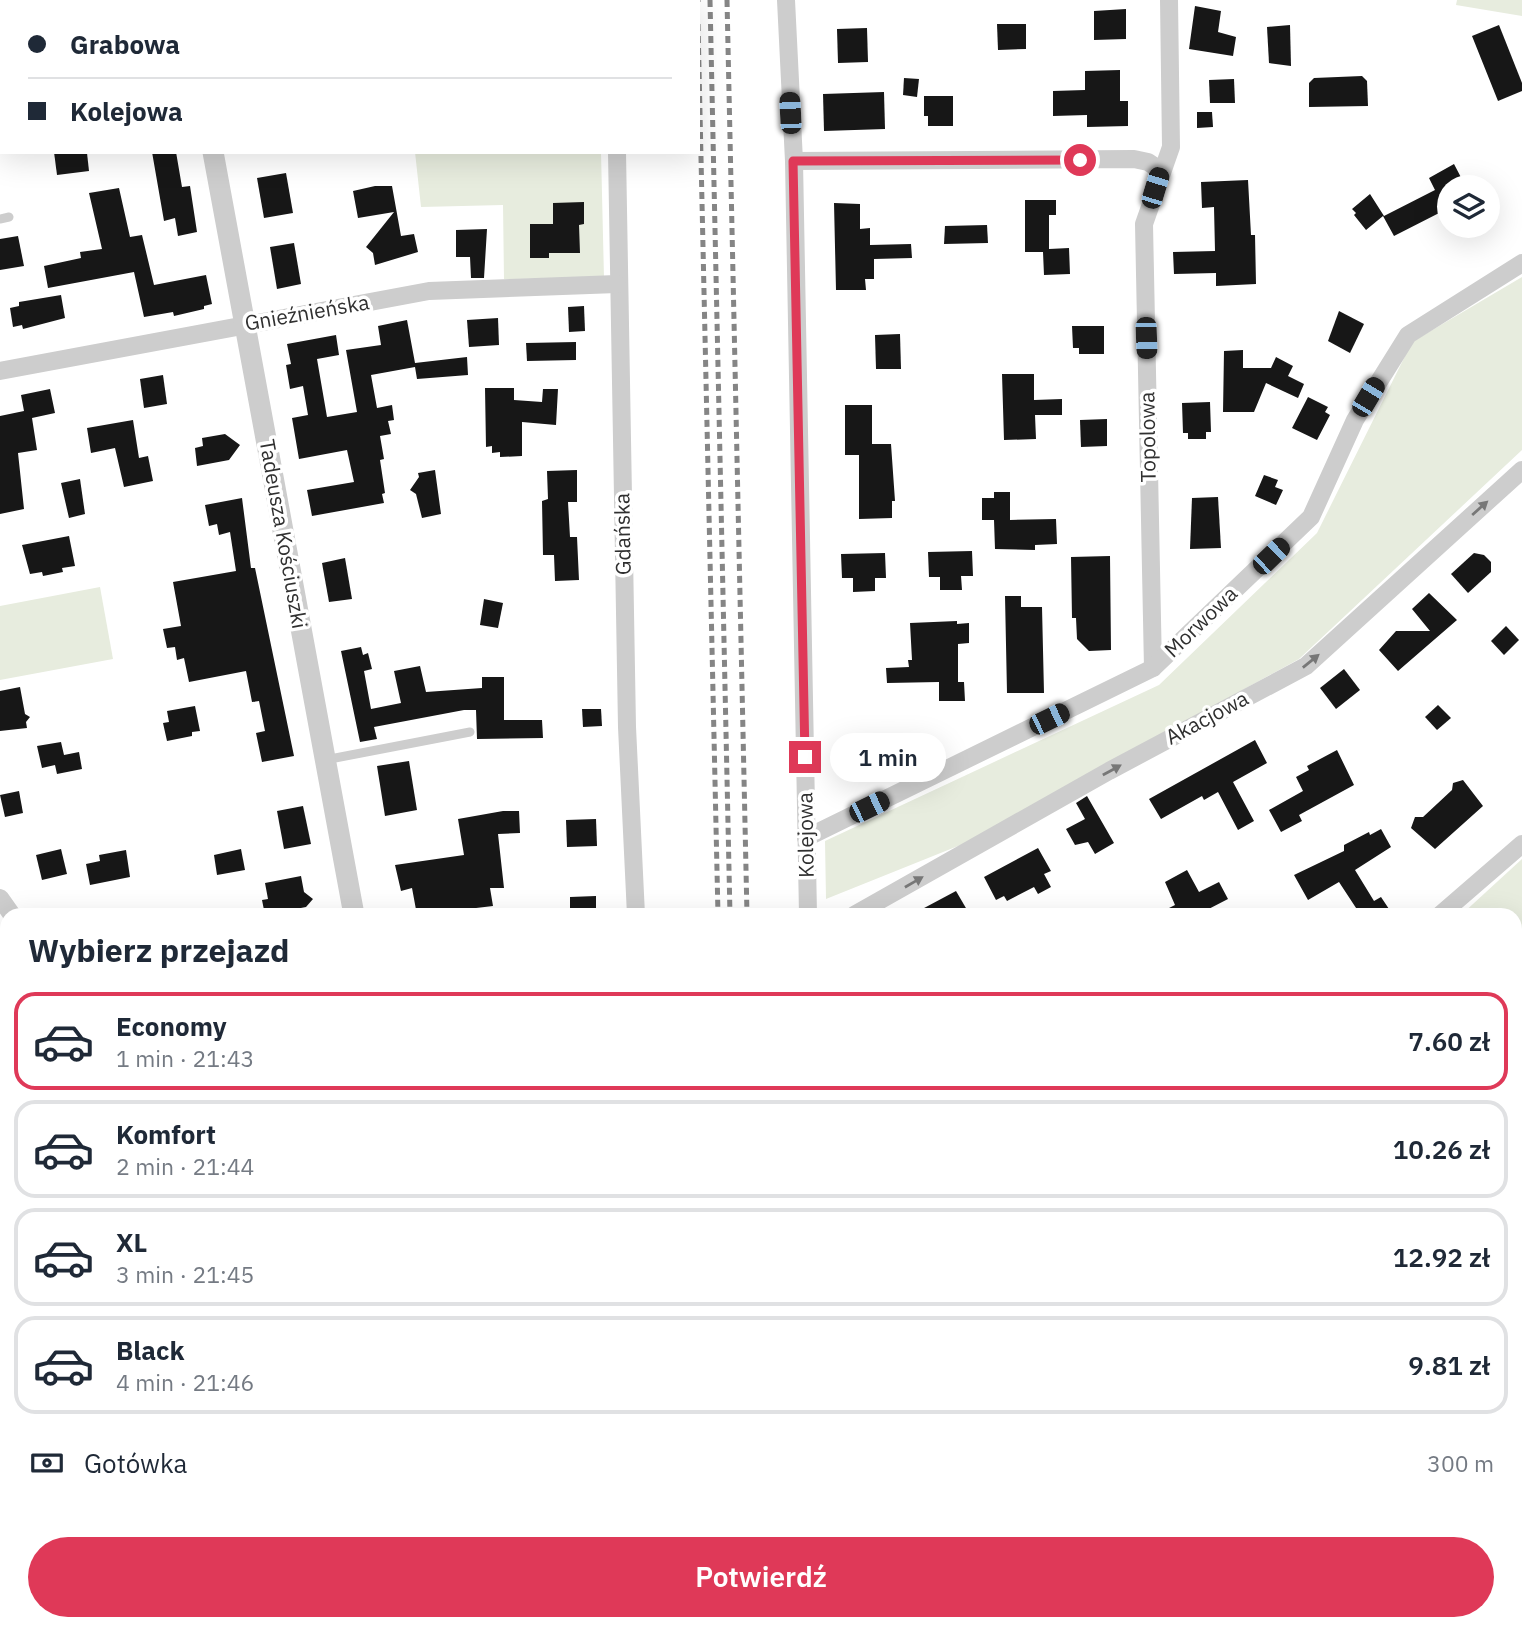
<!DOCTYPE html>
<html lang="pl">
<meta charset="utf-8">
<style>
body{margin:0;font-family:"IBM Plex Sans",sans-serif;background:#f6f6f7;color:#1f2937;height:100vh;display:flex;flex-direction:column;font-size:26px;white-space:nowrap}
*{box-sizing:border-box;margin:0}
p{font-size:23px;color:#747a83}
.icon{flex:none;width:38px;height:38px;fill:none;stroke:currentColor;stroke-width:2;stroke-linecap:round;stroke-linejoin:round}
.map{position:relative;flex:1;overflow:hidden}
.details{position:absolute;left:0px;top:908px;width:1522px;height:723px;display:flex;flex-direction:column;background:#fff;border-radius:21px 21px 0 0;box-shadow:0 7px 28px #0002}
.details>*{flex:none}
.hud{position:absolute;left:0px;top:0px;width:700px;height:154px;box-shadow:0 7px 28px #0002;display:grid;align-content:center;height:154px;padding:0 28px;background:#fff}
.controls{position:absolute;left:1437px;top:175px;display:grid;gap:14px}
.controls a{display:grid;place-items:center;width:63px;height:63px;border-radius:50%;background:#fff;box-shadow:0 7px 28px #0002;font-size:35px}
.end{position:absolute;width:32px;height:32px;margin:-16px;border:9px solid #df3958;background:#fff;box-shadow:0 0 0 4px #fff}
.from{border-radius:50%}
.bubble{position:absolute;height:49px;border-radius:24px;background:#fff;box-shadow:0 7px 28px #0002;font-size:23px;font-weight:600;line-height:49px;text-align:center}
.car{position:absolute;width:21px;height:42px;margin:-21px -10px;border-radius:9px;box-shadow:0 0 5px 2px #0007;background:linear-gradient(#222 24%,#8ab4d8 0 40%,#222 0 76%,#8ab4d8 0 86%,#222 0)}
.hud b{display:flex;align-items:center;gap:24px;height:66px;font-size:26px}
.hud b+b{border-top:2px solid #e0e1e3}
.hud i{width:18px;height:18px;background:#1f2937}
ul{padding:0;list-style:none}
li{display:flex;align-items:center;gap:21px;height:98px;margin:0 14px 10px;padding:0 14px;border:4px solid #e0e1e3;border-radius:21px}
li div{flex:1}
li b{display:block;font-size:26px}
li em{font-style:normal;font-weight:600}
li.current{border-color:#df3958}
li>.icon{width:63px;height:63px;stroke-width:1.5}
h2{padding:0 28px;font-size:32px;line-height:84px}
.pay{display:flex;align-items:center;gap:18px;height:77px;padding:0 28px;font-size:26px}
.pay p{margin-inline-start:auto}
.action{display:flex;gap:14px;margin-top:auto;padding:14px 28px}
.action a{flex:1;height:80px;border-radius:42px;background:#df3958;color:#fff;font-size:28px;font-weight:600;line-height:80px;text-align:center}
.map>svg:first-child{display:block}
.green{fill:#e7ecde}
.building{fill:#171717}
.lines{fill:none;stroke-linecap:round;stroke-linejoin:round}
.service{stroke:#cdcdcd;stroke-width:9}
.minor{stroke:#cdcdcd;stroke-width:18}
.tertiary{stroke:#cdcdcd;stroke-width:21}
.rail{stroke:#858585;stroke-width:5;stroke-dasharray:7 5;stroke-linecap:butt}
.oneway{fill:#777}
.route{stroke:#df3958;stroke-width:9}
.labels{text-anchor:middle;stroke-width:7;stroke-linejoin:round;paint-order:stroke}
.street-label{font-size:21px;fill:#303030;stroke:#fff}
</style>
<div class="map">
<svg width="1522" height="1630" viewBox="0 0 1522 1630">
<rect width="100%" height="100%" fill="#fff"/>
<g class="green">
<path d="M1457 0H1522V16L1456 5Z"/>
<path d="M415 152H601L604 278 504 279 503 205 421 207Z"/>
<path d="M1522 277V450L1299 659 963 844 826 899 825 841 1159 685 1317 533 1412 342Z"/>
<path d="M100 587 113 659 0 680V606Z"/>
<path d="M1522 859V976L1516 985V915H1461Z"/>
<path d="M446 1624H520L521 1630H446Z"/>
<rect x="568" y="1624" width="72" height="6"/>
<path d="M812 1624H1019L1020 1625 908 1630H812Z"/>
</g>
<g class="building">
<path d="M1195 6 1221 11 1218 32 1236 37 1233 56 1189 49Z"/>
<path d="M1126 9V39L1094 40V11Z"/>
<path d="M997 24H1026V49L998 50Z"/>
<path d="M1290 25 1291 66 1269 63 1267 27Z"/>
<path d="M1499 25 1522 83V91L1498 101 1472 36Z"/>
<path d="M867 28 868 62 838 63 837 29Z"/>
<path d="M1120 70V101H1128V126L1087 127V115L1053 116V91L1085 90V71Z"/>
<path d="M1362 76 1367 81 1368 106 1309 107V83L1314 78Z"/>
<path d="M904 78 919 79 917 97 903 95Z"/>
<path d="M1234 79 1235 103H1210L1209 80Z"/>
<path d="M884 92 885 129 824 131 823 94Z"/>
<path d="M924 96H953V126H928V116H924Z"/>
<path d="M1197 112H1212L1213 127 1197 128Z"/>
<path d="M54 152 87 153 89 171 57 175Z"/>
<path d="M152 152H176L182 187 190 186 197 232 178 236 175 218 164 221Z"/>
<path d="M1454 164 1466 187H1449V216L1445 210 1394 236 1383 216 1366 230 1354 215 1356 213 1352 209 1370 194 1384 216 1435 190 1429 178Z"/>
<path d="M286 173 293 213 264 218 257 178Z"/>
<path d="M1248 180 1251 235H1255L1256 284 1216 286V273L1174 274 1173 252 1215 251 1214 207 1202 208 1201 182Z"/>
<path d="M375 186H392L401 236 414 234 418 252 375 265 373 253 366 247 394 212 358 218 353 191Z"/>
<path d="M119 188 130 237 142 235 154 285 206 275 212 304 204 306V309L174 316 173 312 144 317 134 272 48 288 44 266 81 258 80 252 102 249 89 193Z"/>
<path d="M1025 200H1056V215H1049V249L1069 248 1070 274 1044 275 1043 252H1025Z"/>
<path d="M584 202V224L579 225 580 253H549V258H530V224H553V203Z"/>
<path d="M834 203 860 204V229L870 228V245L911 244 912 258 874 259V279H865L866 290H836Z"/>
<path d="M987 225 988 243 944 244 945 226Z"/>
<path d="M487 229 484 278H471L470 257H456V230Z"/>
<path d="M18 236 24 266 0 270V239Z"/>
<path d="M294 243 301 284 277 289 270 247Z"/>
<path d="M61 295 65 318 23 329 22 325 13 327 10 308 19 306V302Z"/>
<path d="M584 306 585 331 569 332 568 307Z"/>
<path d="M1339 311 1364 324 1350 353 1328 341Z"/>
<path d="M498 318 499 345 469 347 467 320Z"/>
<path d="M407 320 415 363 467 357 468 375 417 379 415 367 371 375 377 408 392 405 394 420 388 421 391 434 380 436 384 459 380 460 385 493 382 494 384 503 312 516 307 490 354 482 347 450 299 459 292 418 308 415 303 386 290 389 286 365 291 364 287 344 336 335 339 355 317 359 327 417 357 412 346 350 381 345 378 326Z"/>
<path d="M1072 326H1104V354H1079V348H1073Z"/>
<path d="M900 334 901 369H876L875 335Z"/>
<path d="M576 342V360L527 361 526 343Z"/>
<path d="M1243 350V368H1271L1276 357 1293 366 1288 376 1304 384 1298 398 1266 383 1254 412H1223L1224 351Z"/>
<path d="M1002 374H1034V400L1062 399V415H1035L1036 439 1004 440Z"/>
<path d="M163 375 167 404 144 408 140 379Z"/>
<path d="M485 388H514V400L542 402 543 389H558L556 425 522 422V456L500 457V452L492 453V446L486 447Z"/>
<path d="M50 389 55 413 32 418 37 450 18 453 24 509 0 514V416L24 411 21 395Z"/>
<path d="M1308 397 1328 407 1325 412 1330 415 1317 440 1292 428Z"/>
<path d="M1210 402 1211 432H1206V439H1188V433H1183L1182 403Z"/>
<path d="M845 405H872V444H891L895 501H892V518L859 519V455H845Z"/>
<path d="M1107 419V446L1081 447 1080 420Z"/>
<path d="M133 420 139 458 148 456 153 481 124 487 115 448 91 453 87 428Z"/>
<path d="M225 434 240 445 229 460 197 466 195 448 203 446 202 438Z"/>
<path d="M435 470 441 514 422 518 416 494 410 490 419 477 418 473Z"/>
<path d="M577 470V502H568L570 537H577L579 580 555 581 554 555H543L542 501 548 499 547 471Z"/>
<path d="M1264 475 1278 480 1275 487 1283 490 1276 505 1255 496Z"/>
<path d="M80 479 85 514 69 518 61 483Z"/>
<path d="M994 492H1010V520L1056 519 1057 544 1035 545V550L995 549 994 520H982V498H994Z"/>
<path d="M1218 497 1221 548 1190 549 1192 498Z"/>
<path d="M242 498 251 568H255L294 756 262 762 256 733 265 731 259 701 252 702 246 671 189 682 184 658 177 660 175 647 167 648 163 629 181 626 173 582 236 571 230 532 219 535 217 524 209 526 205 505Z"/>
<path d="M69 536 75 566 62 568 63 572 43 576 42 572 30 574 22 545Z"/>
<path d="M972 551 973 576H961L962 590H940V577H929L928 552Z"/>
<path d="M885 553 886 578H875V591L853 592V578H842L841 554Z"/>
<path d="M1474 553 1484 555 1491 562V572L1468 593 1451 574Z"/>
<path d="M1110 556 1111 650 1089 651 1077 639 1076 618H1072L1071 557Z"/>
<path d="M345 558 352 599 329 602 322 563Z"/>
<path d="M1429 593 1457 620 1398 671 1379 650 1396 631H1430L1412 609Z"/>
<path d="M1005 596H1021V607H1042L1044 693H1007Z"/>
<path d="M484 599 503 603 498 628 480 625Z"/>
<path d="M957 621V624L969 623V643L958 644V682H964L965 701H939V682L887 683 886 668 909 667 908 660H912L910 623Z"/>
<path d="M1506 626 1519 640 1504 655 1491 641Z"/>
<path d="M361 647 363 655 368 653 372 669 364 671 371 709 401 703 394 671 420 666 426 692 482 688V677H504V720H542L543 738 477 739 476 710H464L374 727 377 739 360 742 341 651Z"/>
<path d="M1344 669 1360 690 1336 709 1320 688Z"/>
<path d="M20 687 25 714 30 717 26 722 27 728 0 731V691Z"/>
<path d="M1438 705 1451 718 1437 730 1425 717Z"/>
<path d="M195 706 200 731 192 732V736L167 741 163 723 169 722 167 711Z"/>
<path d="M582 709H601L602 726 583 727Z"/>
<path d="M886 733 899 759 865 776 852 750Z"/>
<path d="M1255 740 1267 763 1233 782 1254 821 1238 830 1218 792 1204 800 1202 796 1161 819 1149 799Z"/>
<path d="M61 742 64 755 79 752 82 769 57 774 55 765 42 768 37 746Z"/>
<path d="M1337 750 1354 785 1299 815 1302 821 1281 832 1269 810 1303 791 1296 777 1309 770 1307 766Z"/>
<path d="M409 761 417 810 385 816 377 766Z"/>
<path d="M1463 780 1483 806 1435 849 1411 828 1415 817H1423L1452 790 1453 783Z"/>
<path d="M19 791 23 813 5 817 0 795Z"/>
<path d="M1087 796 1114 843 1095 854 1088 842 1075 845 1066 829 1085 819 1076 803Z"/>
<path d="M303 806 311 844 284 849 277 811Z"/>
<path d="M503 811H519L520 833 498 834 504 888H490L493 906 417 915 412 888 401 891 395 865 464 855 458 819Z"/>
<path d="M596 819 597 846 567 847 566 820Z"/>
<path d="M1381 829 1391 847 1355 870 1374 901 1381 897 1393 915H1351L1358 911 1339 882 1308 900 1294 875 1344 851V845L1369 832 1370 835Z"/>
<path d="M1038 848 1051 871 1044 874 1051 887 1038 894 1034 887 1007 901 1004 896 996 900 984 877Z"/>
<path d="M61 849 67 874 42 880 36 855Z"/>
<path d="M241 849 245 870 217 875 214 855Z"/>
<path d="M126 850 130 877 90 885 86 864 100 861 99 855Z"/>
<path d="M1187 870 1199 892 1219 882 1228 899 1197 915H1155L1175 905 1165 882Z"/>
<path d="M301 876 304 892 313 899 306 907 265 915 262 900 268 899 265 883Z"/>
<path d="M956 891 970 915H911Z"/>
<path d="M596 896V915H570V897Z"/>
</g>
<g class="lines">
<g class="service">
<path d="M0 219 9 217"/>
<path d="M325 760 470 732"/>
<path d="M1516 1395 1522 1405"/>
</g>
<g class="minor">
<path d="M616 0V2"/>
<path d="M786 0 794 161 808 915"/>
<path d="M617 152 627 727 636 915"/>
<path d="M794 161 1134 159 1148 162 1160 170"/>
<path d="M0 371 429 291 617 284"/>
<path d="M1153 668 1144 224 1171 147 1169 0"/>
<path d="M806 838 1153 668 1311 517 1355 420 1408 335 1522 263"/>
<path d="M0 898 12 915"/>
<path d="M854 915 1109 771 1306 666 1522 470"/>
<path d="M1440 915 1522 844"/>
<path d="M1516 1216 1522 1212"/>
<path d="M0 1218 7 1207"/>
<path d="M0 1314 7 1319"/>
<path d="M649 1624V1630"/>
<path d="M1240 1624 1252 1630"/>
<path d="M0 1625 423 1629"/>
<path d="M796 1630V1624"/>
</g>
<g class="tertiary">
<path d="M185 0V2"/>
<path d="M213 152 354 915"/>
<path d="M538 1624 539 1630"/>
<path d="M423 1630 424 1624"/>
</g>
<g class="rail">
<path d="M698 0V2"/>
<path d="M710 0 730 915"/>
<path d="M727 0 747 915"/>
<path d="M698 24 718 915"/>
<path d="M728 1630V1624"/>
<path d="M741 1630V1624"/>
<path d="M758 1630V1624"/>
</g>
</g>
<defs><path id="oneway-solid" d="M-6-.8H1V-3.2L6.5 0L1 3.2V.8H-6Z" transform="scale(1.75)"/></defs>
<g class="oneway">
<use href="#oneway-solid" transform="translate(1480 508) rotate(-42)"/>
<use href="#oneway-solid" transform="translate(1311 661) rotate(-39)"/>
<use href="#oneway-solid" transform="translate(1112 770) rotate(-29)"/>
<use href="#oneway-solid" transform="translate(914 882) rotate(-30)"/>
</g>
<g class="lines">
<path class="route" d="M805 757 793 161 1080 160"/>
</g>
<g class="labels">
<g class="street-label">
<text transform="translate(307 313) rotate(-10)" y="7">Gnieźnieńska</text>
<text transform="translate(1148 437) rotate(-91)" y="7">Topolowa</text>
<text transform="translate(283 534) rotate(80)" y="7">Tadeusza Kościuszki</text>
<text transform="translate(623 534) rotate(-91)" y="7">Gdańska</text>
<text transform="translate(1201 622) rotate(-44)" y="7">Morwowa</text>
<text transform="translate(1207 718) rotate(-28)" y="7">Akacjowa</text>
<text transform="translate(806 835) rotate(-91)" y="7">Kolejowa</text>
</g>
</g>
</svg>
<div class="controls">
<a><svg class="icon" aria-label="layers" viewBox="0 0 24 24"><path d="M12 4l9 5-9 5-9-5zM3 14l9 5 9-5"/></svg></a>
</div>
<i class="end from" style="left:1080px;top:160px"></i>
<i class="end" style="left:805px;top:757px"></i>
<div class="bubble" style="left:830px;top:733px;width:116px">1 min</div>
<i class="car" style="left:790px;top:113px;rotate:357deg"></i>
<i class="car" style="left:1155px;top:188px;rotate:17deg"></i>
<i class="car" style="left:1146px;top:338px;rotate:178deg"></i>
<i class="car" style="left:1368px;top:397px;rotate:31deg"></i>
<i class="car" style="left:1271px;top:556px;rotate:46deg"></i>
<i class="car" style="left:1049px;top:719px;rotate:64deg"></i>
<i class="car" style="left:869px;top:807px;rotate:64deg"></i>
<div class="hud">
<b><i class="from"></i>Grabowa</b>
<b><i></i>Kolejowa</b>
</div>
<section class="details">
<h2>Wybierz przejazd</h2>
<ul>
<li class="current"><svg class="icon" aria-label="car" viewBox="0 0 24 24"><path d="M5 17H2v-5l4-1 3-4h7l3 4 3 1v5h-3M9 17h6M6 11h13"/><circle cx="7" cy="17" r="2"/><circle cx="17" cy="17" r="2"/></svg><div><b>Economy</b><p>1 min · 21:43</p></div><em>7.60 zł</em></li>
<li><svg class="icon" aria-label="car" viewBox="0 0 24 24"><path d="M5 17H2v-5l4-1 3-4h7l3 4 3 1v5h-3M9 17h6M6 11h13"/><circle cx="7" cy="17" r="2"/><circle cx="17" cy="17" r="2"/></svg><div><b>Komfort</b><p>2 min · 21:44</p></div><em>10.26 zł</em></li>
<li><svg class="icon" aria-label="car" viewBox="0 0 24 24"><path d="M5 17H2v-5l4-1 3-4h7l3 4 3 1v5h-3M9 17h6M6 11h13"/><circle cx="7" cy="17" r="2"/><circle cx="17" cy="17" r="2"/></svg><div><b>XL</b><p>3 min · 21:45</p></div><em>12.92 zł</em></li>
<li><svg class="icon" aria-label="car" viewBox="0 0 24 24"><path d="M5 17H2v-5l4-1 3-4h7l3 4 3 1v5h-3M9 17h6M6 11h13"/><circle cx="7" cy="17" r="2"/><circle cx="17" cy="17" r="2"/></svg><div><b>Black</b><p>4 min · 21:46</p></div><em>9.81 zł</em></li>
</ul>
<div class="pay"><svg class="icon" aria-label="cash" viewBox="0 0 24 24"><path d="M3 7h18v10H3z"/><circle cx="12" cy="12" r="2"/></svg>Gotówka<p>300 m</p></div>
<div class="action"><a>Potwierdź</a></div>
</section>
</div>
